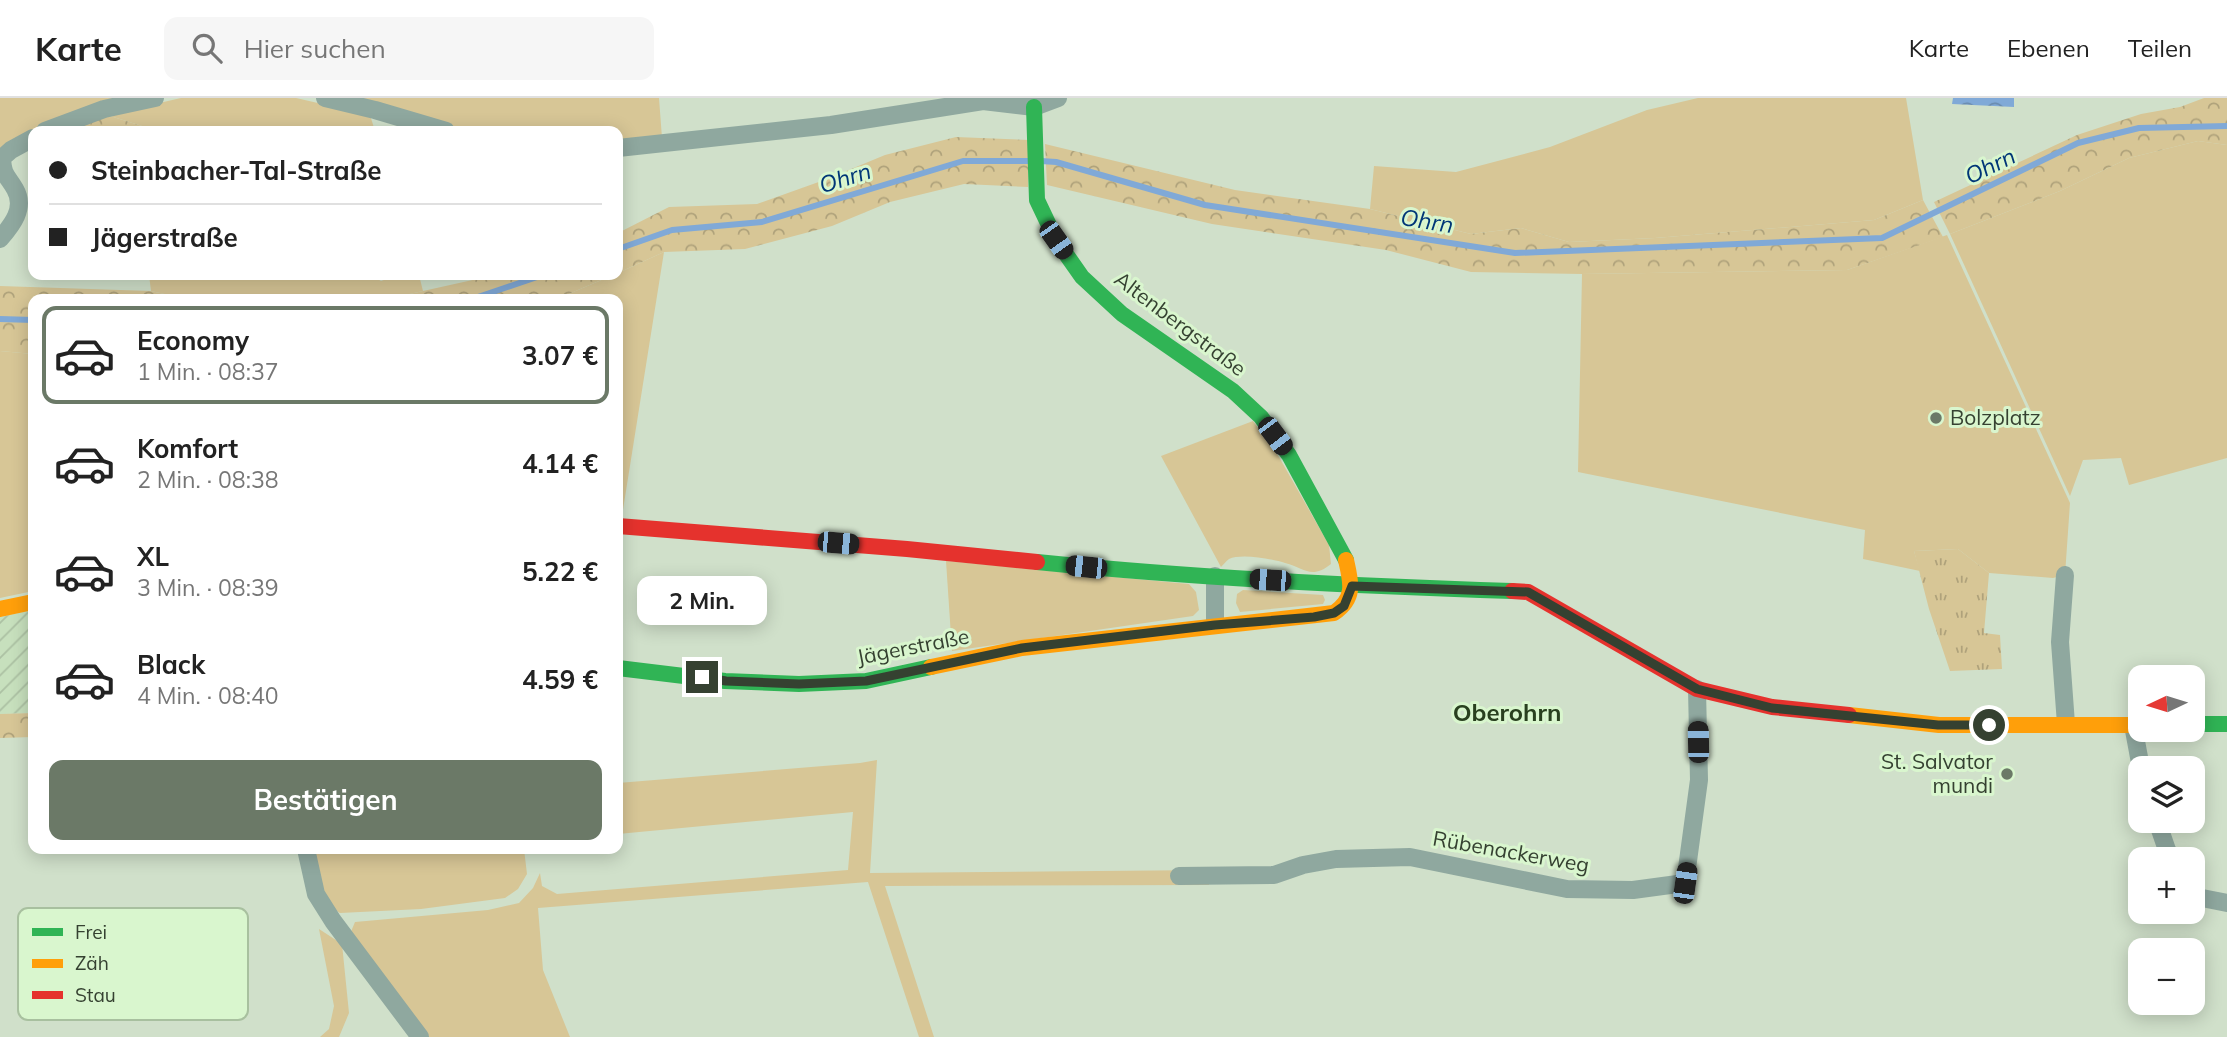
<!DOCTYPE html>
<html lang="de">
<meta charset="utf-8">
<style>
body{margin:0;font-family:Mulish,sans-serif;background:#f6f6f6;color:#222;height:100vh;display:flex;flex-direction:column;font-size:26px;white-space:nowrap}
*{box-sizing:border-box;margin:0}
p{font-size:23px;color:#767676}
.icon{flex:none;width:38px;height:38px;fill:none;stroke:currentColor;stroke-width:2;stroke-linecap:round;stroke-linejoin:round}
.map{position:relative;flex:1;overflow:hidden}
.drawer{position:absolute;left:28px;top:196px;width:595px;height:560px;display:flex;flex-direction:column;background:#fff;border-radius:14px;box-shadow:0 4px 18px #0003}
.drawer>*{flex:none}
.banner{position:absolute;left:28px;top:28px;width:595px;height:154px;border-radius:14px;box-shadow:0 4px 18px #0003;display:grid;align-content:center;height:154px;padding:0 21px;background:#fff}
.needle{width:46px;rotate:266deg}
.tools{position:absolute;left:2128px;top:567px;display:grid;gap:14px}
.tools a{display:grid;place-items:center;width:77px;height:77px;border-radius:14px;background:#fff;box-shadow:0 4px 18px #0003;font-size:35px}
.end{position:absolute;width:32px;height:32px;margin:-16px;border:9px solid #354131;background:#fff;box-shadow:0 0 0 4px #fff}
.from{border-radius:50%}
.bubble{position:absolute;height:49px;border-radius:14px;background:#fff;box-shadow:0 4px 18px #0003;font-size:23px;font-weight:700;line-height:49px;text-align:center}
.car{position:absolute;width:21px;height:42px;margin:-21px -10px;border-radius:9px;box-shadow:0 0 5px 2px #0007;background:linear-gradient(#222 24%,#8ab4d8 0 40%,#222 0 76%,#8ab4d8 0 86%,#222 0)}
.banner b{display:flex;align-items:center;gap:24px;height:66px;font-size:26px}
.banner b+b{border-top:2px solid #e0e0e0}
.banner i{width:18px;height:18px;background:#222}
ul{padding:12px 0 0;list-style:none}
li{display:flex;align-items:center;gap:21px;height:98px;margin:0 14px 10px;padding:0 7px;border:4px solid transparent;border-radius:14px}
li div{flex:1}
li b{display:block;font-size:26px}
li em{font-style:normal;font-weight:700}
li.selected{border-color:#6b7967}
li>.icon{width:63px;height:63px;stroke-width:1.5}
.cta{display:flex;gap:14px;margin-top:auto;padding:14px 21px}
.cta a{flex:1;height:80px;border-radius:14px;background:#6b7967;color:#fff;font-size:28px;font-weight:700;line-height:80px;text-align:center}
header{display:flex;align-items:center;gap:42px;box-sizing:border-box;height:98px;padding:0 35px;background:#fff;border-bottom:2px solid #e0e0e0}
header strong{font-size:33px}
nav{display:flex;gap:38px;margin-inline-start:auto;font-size:24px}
.search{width:490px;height:63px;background:#f6f6f6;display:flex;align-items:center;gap:18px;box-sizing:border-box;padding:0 24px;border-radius:14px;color:#767676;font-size:26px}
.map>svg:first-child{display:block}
.industrial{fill:url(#industrial-furrows)}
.grass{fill:#d7c696}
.forest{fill:url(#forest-crowns)}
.park{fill:url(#park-tufts)}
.water{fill:url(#water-waves)}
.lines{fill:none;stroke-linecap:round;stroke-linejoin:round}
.stream{stroke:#80a9d7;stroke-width:6}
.street{stroke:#8fa89f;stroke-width:18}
.fast{stroke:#30b455;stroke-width:16}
.slow{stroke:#ff9f0a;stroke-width:16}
.jam{stroke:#e5322d;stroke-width:16}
.route{stroke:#354131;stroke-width:9}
.poi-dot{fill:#6b7967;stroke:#d9f6ce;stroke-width:2.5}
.labels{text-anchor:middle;stroke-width:6;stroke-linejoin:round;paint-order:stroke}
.street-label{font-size:21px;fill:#354131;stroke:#d9f6ce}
.poi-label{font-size:21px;fill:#354131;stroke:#d9f6ce;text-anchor:start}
.water-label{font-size:23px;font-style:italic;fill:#003677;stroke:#d9f6ce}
.quarter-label{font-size:24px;font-weight:bold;fill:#29401f;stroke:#d9f6ce}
.key{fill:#d9f6ce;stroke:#a8c09f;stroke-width:2}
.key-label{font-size:19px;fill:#354131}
</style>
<header>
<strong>Karte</strong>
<div class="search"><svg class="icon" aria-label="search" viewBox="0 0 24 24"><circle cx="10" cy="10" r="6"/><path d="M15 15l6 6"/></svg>Hier suchen</div>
<nav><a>Karte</a><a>Ebenen</a><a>Teilen</a></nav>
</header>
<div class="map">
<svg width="2227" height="939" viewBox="0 0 2227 939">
<defs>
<pattern id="industrial-furrows" width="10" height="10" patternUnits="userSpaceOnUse" patternTransform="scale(1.75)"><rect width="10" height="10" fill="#c7e0bd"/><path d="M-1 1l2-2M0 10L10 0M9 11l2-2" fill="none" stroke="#acc1a3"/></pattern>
<pattern id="forest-crowns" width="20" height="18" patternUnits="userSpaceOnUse" patternTransform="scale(1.75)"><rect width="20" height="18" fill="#d7c696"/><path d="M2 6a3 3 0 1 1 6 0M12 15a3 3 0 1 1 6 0" fill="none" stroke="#afa27b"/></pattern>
<pattern id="park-tufts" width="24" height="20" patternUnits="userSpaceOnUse" patternTransform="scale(1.75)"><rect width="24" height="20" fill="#d7c696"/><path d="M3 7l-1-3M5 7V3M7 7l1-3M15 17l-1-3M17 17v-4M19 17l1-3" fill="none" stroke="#afa27b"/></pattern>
<pattern id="water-waves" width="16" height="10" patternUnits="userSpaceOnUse" patternTransform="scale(1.75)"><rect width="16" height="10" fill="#80a9d7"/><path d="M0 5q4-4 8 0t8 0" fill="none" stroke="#6a8baf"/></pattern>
</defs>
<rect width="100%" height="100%" fill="#d0e0ca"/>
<path class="industrial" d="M33 512V615L0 616V519Z"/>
<g class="grass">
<path d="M0 0H135L0 52Z"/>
<path d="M181 0H296L370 17 375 33H158L107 17Z"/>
<path d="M345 0H659L662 40 618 45V33H460Z"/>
<path d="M1698 0H1906L1923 102 1874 122 1655 140 1569 144 1521 130 1471 136 1370 111 1374 68 1456 74 1550 49 1647 12Z"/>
<path d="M2198 43 2227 47V360L2129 387 2121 360 2083 362 2070 398 1950 136 2060 93 2129 60Z"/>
<path d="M1947 137 2070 405 2065 477 2053 480 1989 475 1958 451 1914 453 1920 473 1863 461 1865 432 1578 374 1582 176 1847 172Z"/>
<path d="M664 154 622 418H618V201H557L613 177H618V175Z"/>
<path d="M149 177H371L381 183 398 177H419L423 193 387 201H187L151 193Z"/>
<path d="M0 253 33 256V493L0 500Z"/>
<path d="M1253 323 1279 359 1329 447 1331 466C1311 482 1305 470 1285 465 1273 461 1241 455 1229 461 1226 463 1224 466 1221 469L1161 358Z"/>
<path d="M946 463 1189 486 1196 494 1199 512 1193 518 952 553Z"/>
<path d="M1243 492 1323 497 1325 502 1323 506 1240 514 1236 505 1237 496Z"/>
<path d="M877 662 870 775 1209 772V787L885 788 934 939H919L868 784 538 810 543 872 570 939H427L350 836 355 824 488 812 519 805 533 790 540 775 542 788 557 796 848 772 853 714 618 736V685L860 665Z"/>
<path d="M312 751H524L527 776 518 791 505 800 421 811 340 815C318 802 317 774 312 751Z"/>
<path d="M319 831 342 846 349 915 339 939H320L329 931 334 908Z"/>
</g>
<g class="forest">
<path d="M2204 0H2227V47L2198 43 2129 60 2060 93 1950 136 1934 104 2077 37 2141 16 2180 9Z"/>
<path d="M107 17 158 33H55Z"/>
<path d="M956 39 1029 42 1028 89 964 86 890 104 832 128 745 151 664 154 618 175V135L669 109 757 106 827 81 885 57Z"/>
<path d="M1045 46 1235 92 1370 111 1471 136 1521 130 1569 144 1655 140 1874 122 1923 102 1943 139 1847 172 1582 176 1471 174 1386 152 1212 126 1047 87Z"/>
<path d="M495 177H613L557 201H387Z"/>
<path d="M0 188 151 193 187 201H33V256L0 253Z"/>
<path d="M33 615V639L0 640V616Z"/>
</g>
<path class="park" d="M1958 451 1989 475 1984 535 2000 537 2002 571 1950 573 1929 511 1914 453Z"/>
<path class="water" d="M1953 0H2014V9L1952 6Z"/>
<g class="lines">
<g class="stream">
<path d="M1041 63 1056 64 1205 107 1515 155 1882 140 2078 45 2139 30 2227 28"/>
<path d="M618 151 672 132 762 124 963 63H1030"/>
<path d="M472 201 543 177"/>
<path d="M0 221 33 222"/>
</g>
<g class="street">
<path d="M325 0 375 12 446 33"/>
<path d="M45 33 104 11 155 0"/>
<path d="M618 50 831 27 983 3 1034 9 1058 0"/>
<path d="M0 141C12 127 26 110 15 91 7 77 3 78 2 60L11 52 33 40"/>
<path d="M2065 477 2060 544 2066 626"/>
<path d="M1215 527V478"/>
<path d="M2133 627 2141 670"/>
<path d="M2157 723 2167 752 2173 761"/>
<path d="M306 751 316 796 333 823 420 939"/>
<path d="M1179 778 1274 777 1303 767 1336 761 1410 759 1567 791 1633 792 1685 785 1699 682 1697 591"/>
<path d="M2193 793 2197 799 2227 805"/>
</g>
<g class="fast">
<path d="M1034 9 1037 102 1056 142 1082 179 1122 216 1233 293 1261 319 1289 357 1346 462"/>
<path d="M1037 464C1195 480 1353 488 1512 493"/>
<path d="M618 570 725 583 799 586 866 583 931 569"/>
<path d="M2193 626H2227"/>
</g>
<g class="slow">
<path d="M0 511 33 504"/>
<path d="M931 569 1022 550 1334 515C1356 500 1351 484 1346 462"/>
<path d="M1849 617 1939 627H2140"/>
</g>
<g class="jam">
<path d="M618 428 907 451 1037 464"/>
<path d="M1512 493 1528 494 1697 591 1772 609 1849 617"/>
</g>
</g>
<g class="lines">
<path class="route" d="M702 579 726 583 799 586 866 583 1022 550 1215 527 1314 519 1334 515 1344 508 1352 488 1528 494 1697 591 1772 610 1938 627H1989"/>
</g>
<g class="poi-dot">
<circle cx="1936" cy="320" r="7"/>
<circle cx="2007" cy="676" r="7"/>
</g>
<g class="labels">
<g class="street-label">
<text transform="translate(1180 226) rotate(37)" y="7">Altenbergstraße</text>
<text transform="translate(913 549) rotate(-11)" y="7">Jägerstraße</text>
<text transform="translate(1511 754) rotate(10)" y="7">Rübenackerweg</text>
</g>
<g class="poi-label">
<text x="1950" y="327">Bolzplatz</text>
<text x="1993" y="671" text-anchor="end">St. Salvator<tspan x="1993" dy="24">mundi</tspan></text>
</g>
<g class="water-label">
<text transform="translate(1990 68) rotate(-26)" y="8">Ohrn</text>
<text transform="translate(845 80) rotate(-17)" y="8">Ohrn</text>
<text transform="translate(1427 123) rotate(9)" y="8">Ohrn</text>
</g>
<g class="quarter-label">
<text x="1507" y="623">Oberohrn</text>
</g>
</g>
<rect x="18" y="810" width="230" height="112" rx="10" class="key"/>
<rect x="32" y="830" width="31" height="8" fill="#30b455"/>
<rect x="32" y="861" width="31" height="9" fill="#ff9f0a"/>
<rect x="32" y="893" width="31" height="8" fill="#e5322d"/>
<g class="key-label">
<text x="75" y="841">Frei</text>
<text x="75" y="872">Zäh</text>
<text x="75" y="904">Stau</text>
</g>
</svg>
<div class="tools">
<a><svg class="needle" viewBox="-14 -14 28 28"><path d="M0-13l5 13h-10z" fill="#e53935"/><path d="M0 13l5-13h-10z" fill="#767676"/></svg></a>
<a><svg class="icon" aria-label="layers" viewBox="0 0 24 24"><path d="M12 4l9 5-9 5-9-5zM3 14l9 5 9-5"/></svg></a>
<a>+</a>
<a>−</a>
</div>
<i class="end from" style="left:1989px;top:627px"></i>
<i class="end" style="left:702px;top:579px"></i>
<div class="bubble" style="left:637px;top:478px;width:130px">2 Min.</div>
<i class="car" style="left:1056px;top:142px;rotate:145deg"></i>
<i class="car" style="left:1275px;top:338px;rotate:143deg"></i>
<i class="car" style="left:838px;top:445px;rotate:95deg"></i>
<i class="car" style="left:1086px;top:469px;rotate:276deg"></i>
<i class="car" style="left:1270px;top:482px;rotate:274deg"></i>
<i class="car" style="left:1698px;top:644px;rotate:359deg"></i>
<i class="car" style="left:1685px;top:785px;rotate:8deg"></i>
<div class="banner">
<b><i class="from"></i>Steinbacher-Tal-Straße</b>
<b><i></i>Jägerstraße</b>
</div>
<section class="drawer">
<ul>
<li class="selected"><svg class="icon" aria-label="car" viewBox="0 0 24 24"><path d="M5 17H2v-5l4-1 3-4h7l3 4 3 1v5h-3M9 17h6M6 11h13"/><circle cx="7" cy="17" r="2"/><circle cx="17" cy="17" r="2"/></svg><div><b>Economy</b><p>1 Min. · 08:37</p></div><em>3.07 €</em></li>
<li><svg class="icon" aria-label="car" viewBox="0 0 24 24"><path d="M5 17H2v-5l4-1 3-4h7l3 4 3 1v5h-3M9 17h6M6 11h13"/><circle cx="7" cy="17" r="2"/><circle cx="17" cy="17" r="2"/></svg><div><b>Komfort</b><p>2 Min. · 08:38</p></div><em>4.14 €</em></li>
<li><svg class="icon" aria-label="car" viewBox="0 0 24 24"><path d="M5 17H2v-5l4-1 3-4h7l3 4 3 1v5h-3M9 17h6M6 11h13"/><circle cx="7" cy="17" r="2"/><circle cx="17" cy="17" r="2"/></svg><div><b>XL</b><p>3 Min. · 08:39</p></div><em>5.22 €</em></li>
<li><svg class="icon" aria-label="car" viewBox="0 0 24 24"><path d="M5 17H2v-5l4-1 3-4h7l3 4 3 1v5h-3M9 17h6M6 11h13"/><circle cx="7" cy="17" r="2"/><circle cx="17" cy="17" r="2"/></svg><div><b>Black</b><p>4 Min. · 08:40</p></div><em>4.59 €</em></li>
</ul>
<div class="cta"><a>Bestätigen</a></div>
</section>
</div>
